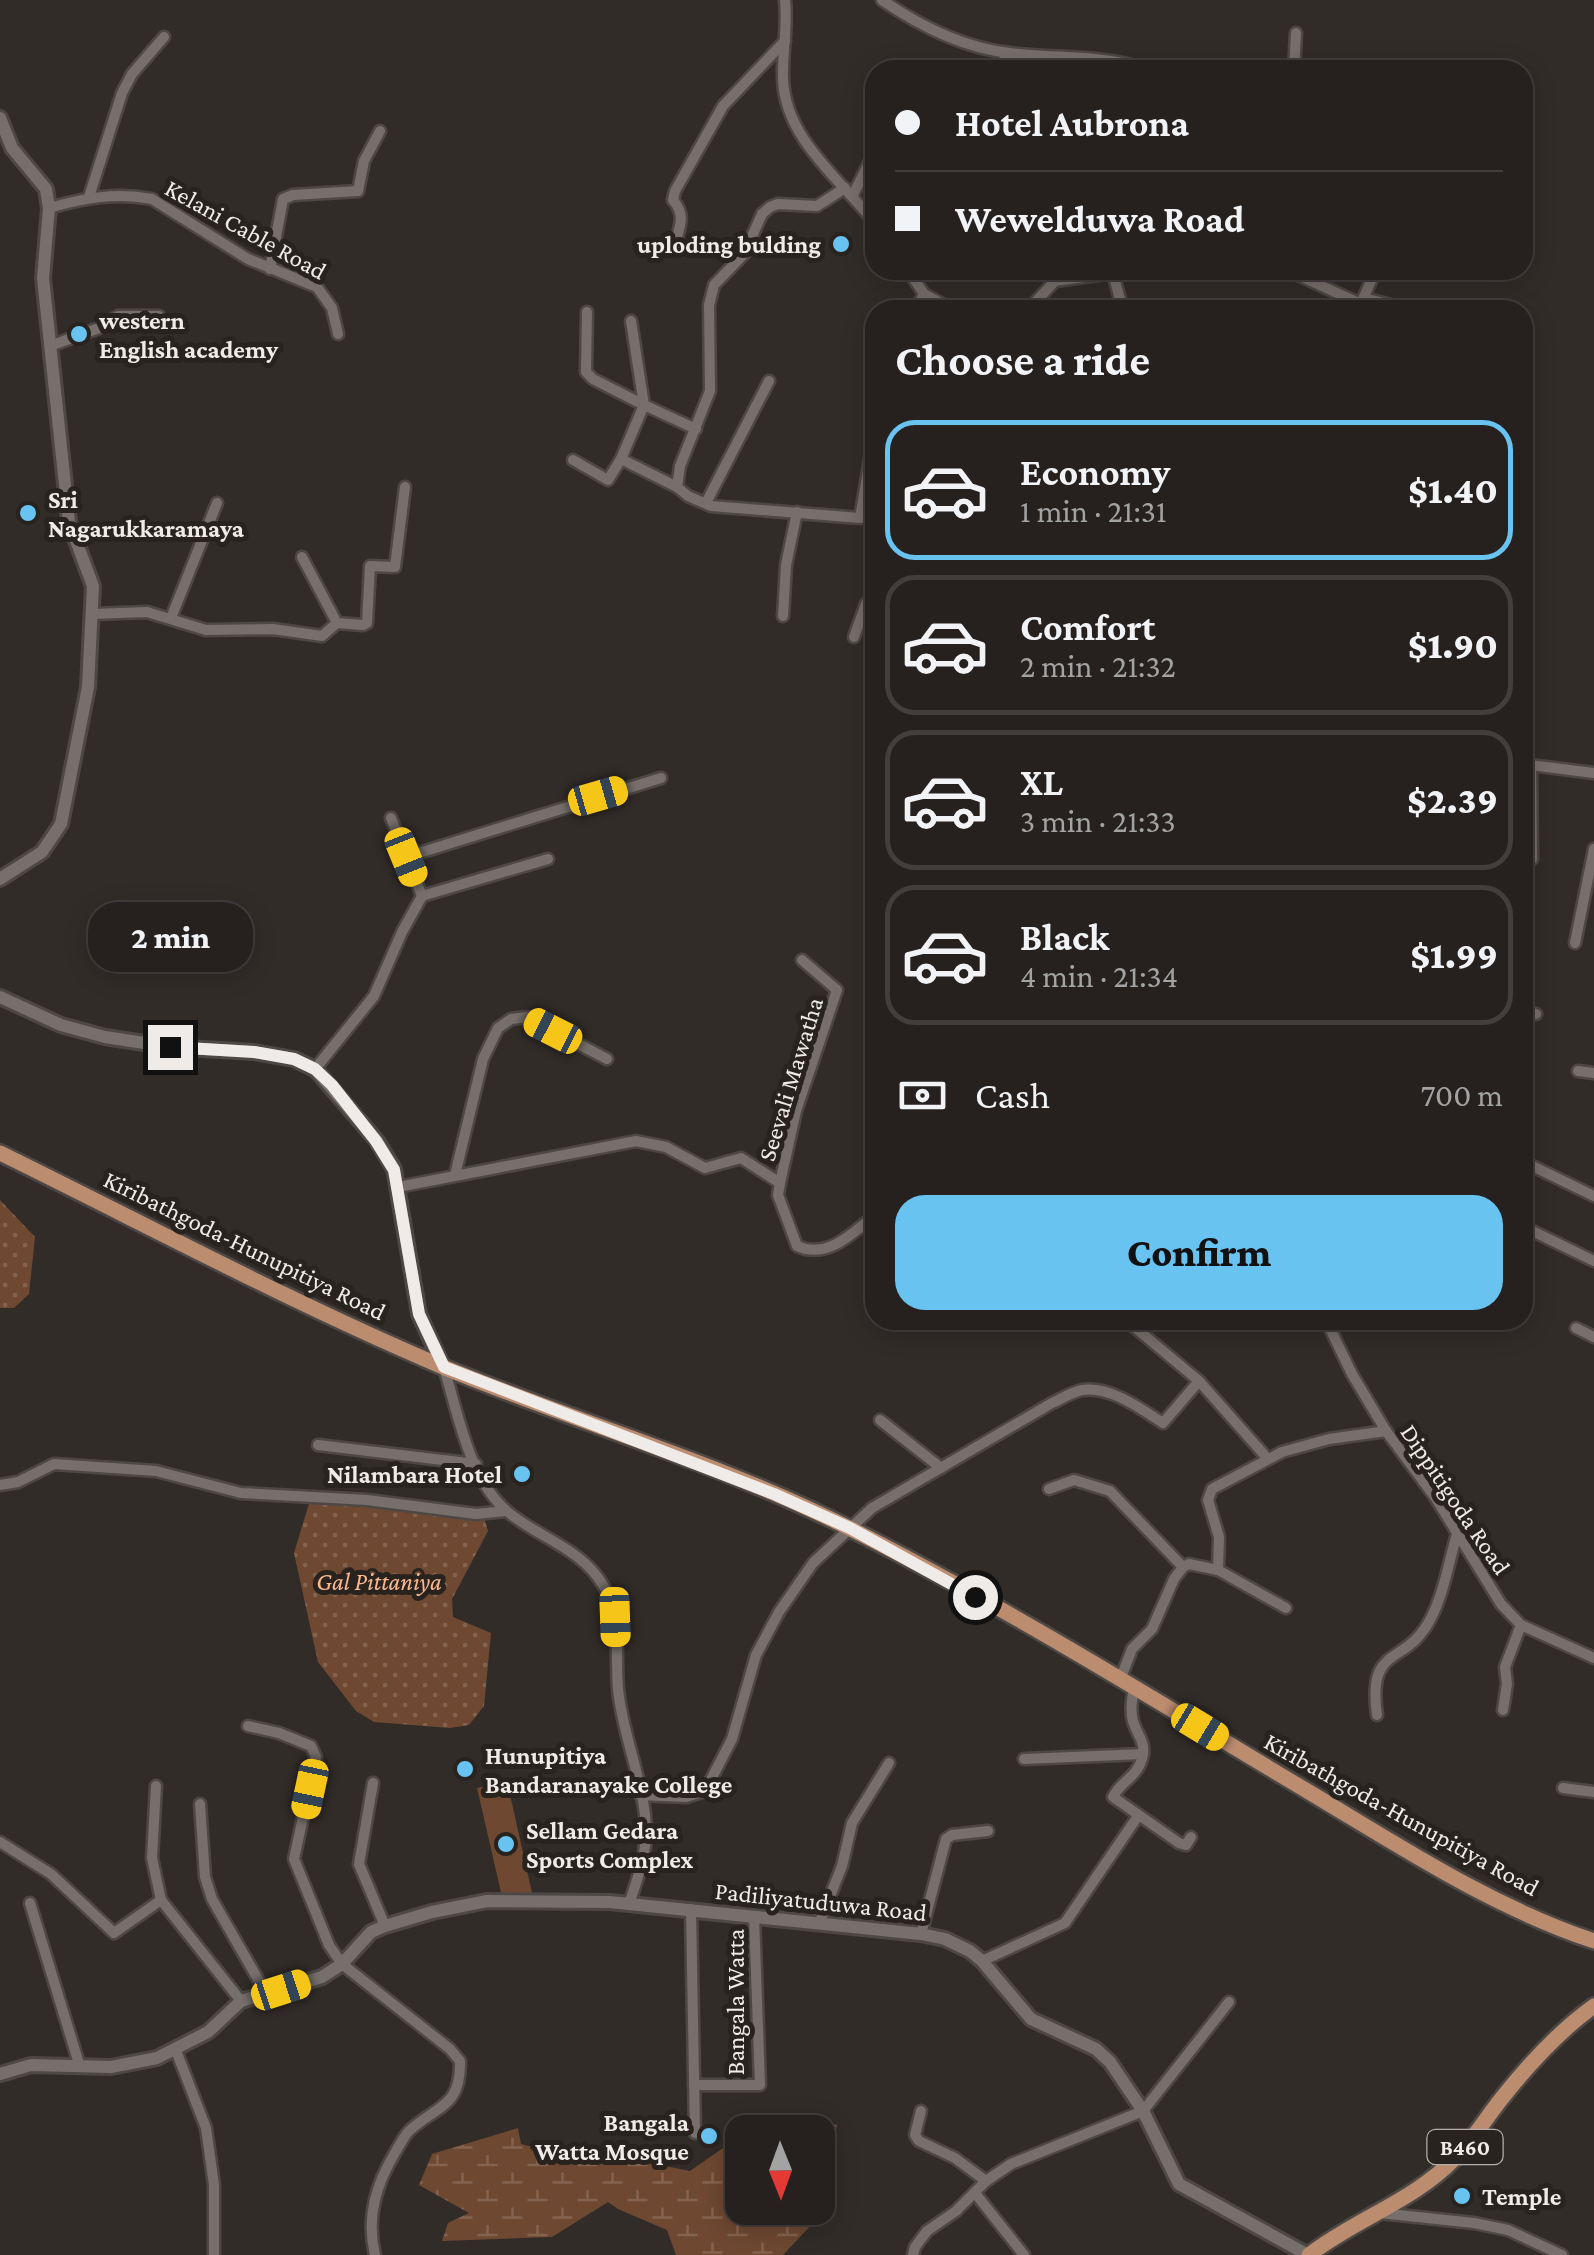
<!DOCTYPE html>
<meta charset="utf-8">
<style>
body{margin:0;font-family:"Crimson Pro",serif;background:#322e2c;color:#f1f3f6;height:100vh;display:flex;flex-direction:column;font-size:38px;white-space:nowrap}
*{box-sizing:border-box;margin:0}
p{font-size:32px;color:#a4a3a4}
.icon{flex:none;width:55px;height:55px;fill:none;stroke:currentColor;stroke-width:2;stroke-linecap:round;stroke-linejoin:round}
.map{position:relative;flex:1;overflow:hidden}
.details{position:absolute;left:865px;top:300px;width:668px;height:1030px;display:flex;flex-direction:column;background:#26211f;border-radius:30px;box-shadow:0 5px 25px #0003,0 0 0 2px #423e3d}
.details>*{flex:none}
.guide{position:absolute;left:865px;top:60px;width:668px;height:220px;border-radius:30px;box-shadow:0 5px 25px #0003,0 0 0 2px #423e3d;display:grid;align-content:center;height:220px;padding:0 30px;background:#26211f}
.needle{width:65px;rotate:179deg}
.buttons{position:absolute;left:725px;top:2115px;display:grid;gap:20px}
.buttons a{display:grid;place-items:center;width:110px;height:110px;border-radius:20px;background:#26211f;box-shadow:0 5px 25px #0003,0 0 0 2px #423e3d;font-size:50px}
.end{position:absolute;width:45px;height:45px;margin:-22px;border:12px solid #efebe8;background:#111;box-shadow:0 0 0 5px #111}
.from{border-radius:50%}
.bubble{position:absolute;height:70px;border-radius:30px;background:#26211f;box-shadow:0 5px 25px #0003,0 0 0 2px #423e3d;font-size:32px;font-weight:800;line-height:70px;text-align:center}
.car{position:absolute;width:30px;height:60px;margin:-30px -15px;border-radius:12px;box-shadow:0 0 8px 2px #0007;background:linear-gradient(#f5c518 24%,#345 0 40%,#f5c518 0 76%,#345 0 86%,#f5c518 0)}
.guide b{display:flex;align-items:center;gap:35px;height:95px;font-size:38px}
.guide b+b{border-top:2px solid #423e3d}
.guide i{width:25px;height:25px;background:#f1f3f6}
ul{padding:0;list-style:none}
li{display:flex;align-items:center;gap:30px;height:140px;margin:0 20px 15px;padding:0 10px;border:5px solid #423e3d;border-radius:30px}
li div{flex:1}
li b{display:block;font-size:38px}
li em{font-style:normal;font-weight:800}
li.active{border-color:#69c3f1}
li>.icon{width:90px;height:90px;stroke-width:1.5}
h2{padding:0 30px;font-size:45px;line-height:120px}
.pay{display:flex;align-items:center;gap:25px;height:110px;padding:0 30px;font-size:38px}
.pay p{margin-inline-start:auto}
.primary-button{display:flex;gap:20px;margin-top:auto;padding:20px 30px}
.primary-button a{flex:1;height:115px;border-radius:30px;background:#69c3f1;color:#111;font-size:40px;font-weight:800;line-height:115px;text-align:center}
.map>svg:first-child{display:block}
.green{fill:url(#green-dots)}
.wetland{fill:url(#wetland-marsh)}
.pitch{fill:#6e4831}
.lines{fill:none;stroke-linecap:round;stroke-linejoin:round}
.minor-casing{stroke:#4d4845;stroke-width:15}
.tertiary-casing{stroke:#4d4845;stroke-width:18}
.primary-casing{stroke:#4d4845;stroke-width:20}
.minor{stroke:#766f6b;stroke-width:10}
.tertiary{stroke:#766f6b;stroke-width:12}
.primary{stroke:#bc8c6f;stroke-width:15}
.route{stroke:#efebe8;stroke-width:12}
.poi-dot{fill:#69c3f1;stroke:#28231f;stroke-width:4}
.labels{text-anchor:middle;stroke-width:10;stroke-linejoin:round;paint-order:stroke}
.shield{fill:#28231f;stroke:#b3afac;stroke-width:2.5}
.shield-label{font-size:22px;font-weight:bold;fill:#efebe8}
.street-label{font-size:25px;fill:#efebe8;stroke:#28231f}
.poi-label{font-size:25px;font-weight:bold;fill:#efebe8;stroke:#28231f;text-anchor:start}
.park-label{font-size:25px;font-style:italic;fill:#fbb78e;stroke:#28231f}
</style>
<div class="map">
<svg width="1594" height="2255" viewBox="0 0 1594 2255">
<defs>
<pattern id="green-dots" width="8" height="8" patternUnits="userSpaceOnUse" patternTransform="scale(2.5)"><rect width="8" height="8" fill="#6e4831"/><path d="M2 2h.1M6 6h.1" fill="none" stroke="#83634f" stroke-width="1.8" stroke-linecap="round"/></pattern>
<pattern id="wetland-marsh" width="20" height="14" patternUnits="userSpaceOnUse" patternTransform="scale(2.5)"><rect width="20" height="14" fill="#6e4831"/><path d="M1 5h8M5 5V1M11 12h8M15 12V8" fill="none" stroke="#83634f"/></pattern>
</defs>
<rect width="100%" height="100%" fill="#322c29"/>
<g class="green">
<path d="M0 1200 35 1237 29 1294 14 1308H0Z"/>
<path d="M311 1497 483 1514 488 1531 452 1599 453 1617 491 1633 484 1706 469 1725 450 1728 374 1722 356 1711 318 1662 294 1553Z"/>
</g>
<g class="wetland">
<path d="M811 2119 837 2125 818 2204V2132H746L760 2123Z"/>
<path d="M518 2128 521 2144 591 2162 640 2155 660 2165 690 2171 742 2135V2208H817L813 2223 783 2255H676L667 2230 618 2209 608 2202 552 2237 442 2241 448 2223 469 2213 419 2185 432 2154Z"/>
</g>
<path class="pitch" d="M507 1781 534 1902 503 1901 477 1788Z"/>
<g class="lines">
<defs>
<g id="minor">
<path d="M785 0C788 26 782 53 783 79 785 139 841 180 875 223"/>
<path d="M882 0C920 26 964 48 1010 53 1058 59 1103 54 1148 70"/>
<path d="M1003 70 1005 53"/>
<path d="M1294 70 1296 33"/>
<path d="M845 188 817 206 778 204 770 207 762 214 744 254 714 285 709 305 710 391 680 466 677 487 688 496 711 506 860 518 875 429"/>
<path d="M853 195 875 151"/>
<path d="M89 197 122 93 132 74 164 37"/>
<path d="M49 208C84 198 116 192 152 199L248 259 317 287 332 308 338 334"/>
<path d="M675 244C680 226 686 215 673 200L675 191 723 106 785 41"/>
<path d="M270 269 283 199 293 195 358 191 364 161 380 131"/>
<path d="M908 270 924 294 953 310"/>
<path d="M1287 270 1361 304"/>
<path d="M1364 298 1410 310"/>
<path d="M1362 301 1376 270"/>
<path d="M916 310 924 294"/>
<path d="M1028 310 1055 281 1113 273 1122 307"/>
<path d="M587 312 586 372 593 379 644 405 621 459 677 487"/>
<path d="M631 321 644 405 696 429"/>
<path d="M50 346 99 328 118 316H159"/>
<path d="M573 460 608 480 621 459"/>
<path d="M706 503 769 381"/>
<path d="M302 557 337 623"/>
<path d="M92 614 147 612 206 630 273 629 322 636 337 623 363 625 367 623 370 566 395 567 405 487"/>
<path d="M783 616 786 565 797 512"/>
<path d="M171 618 217 503"/>
<path d="M854 637 866 604 875 605"/>
<path d="M1522 764 1594 773"/>
<path d="M1531 765 1532 859"/>
<path d="M406 857 661 778"/>
<path d="M422 896 548 859"/>
<path d="M1575 943 1594 849"/>
<path d="M1522 1010 1536 1014"/>
<path d="M315 1069 374 996 402 932 422 896 391 818"/>
<path d="M1578 1071 1594 1073"/>
<path d="M1522 1161 1594 1196"/>
<path d="M455 1175 483 1059 498 1028 511 1019 527 1017 607 1059"/>
<path d="M780 1183 778 1195 797 1246C827 1260 853 1233 875 1215"/>
<path d="M398 1187 636 1141 666 1147 705 1168 741 1158 780 1183 796 1111 837 990 802 960"/>
<path d="M1522 1226 1594 1261"/>
<path d="M1126 1320 1199 1381"/>
<path d="M1326 1320 1352 1374 1386 1431 1435 1497 1501 1604 1521 1625 1594 1658"/>
<path d="M1576 1328 1594 1337"/>
<path d="M444 1368C458 1413 469 1480 508 1512 539 1538 581 1548 603 1585 622 1616 615 1655 618 1689 622 1734 646 1788 646 1831 646 1857 637 1880 629 1904"/>
<path d="M880 1420 941 1468"/>
<path d="M318 1445 476 1464"/>
<path d="M0 1485 18 1482 54 1464 156 1471 241 1493 367 1500 476 1514 506 1511"/>
<path d="M1049 1489 1074 1480 1110 1491 1183 1567"/>
<path d="M1218 1570 1219 1537 1208 1500 1212 1489 1282 1452 1329 1439 1386 1431"/>
<path d="M1120 1680 1132 1649 1152 1629 1174 1579 1183 1567 1189 1564 1218 1570 1286 1608"/>
<path d="M1134 1688C1132 1699 1130 1710 1133 1721 1137 1735 1147 1743 1142 1759 1137 1777 1120 1782 1113 1797L1179 1843 1186 1845 1191 1837"/>
<path d="M1503 1710 1507 1684 1505 1667 1521 1625"/>
<path d="M1377 1715C1367 1642 1406 1668 1431 1618 1444 1593 1449 1561 1457 1534"/>
<path d="M248 1726 279 1733 311 1746 316 1757 294 1859 329 1945 342 1964 450 2049 460 2061C461 2108 437 2105 409 2131 404 2136 400 2145 396 2151 376 2184 366 2217 375 2255"/>
<path d="M1024 1759 1143 1754"/>
<path d="M373 1783 359 1864 385 1926"/>
<path d="M156 1786 152 1858 161 1900 241 2001"/>
<path d="M1563 1788 1594 1792"/>
<path d="M640 1795 686 1797 705 1791 732 1739 756 1655 779 1612 813 1563 872 1508 1052 1403C1061 1399 1072 1392 1082 1390 1111 1386 1141 1409 1163 1423L1199 1381 1268 1459"/>
<path d="M200 1804 205 1877 212 1899 267 1995"/>
<path d="M0 1842 51 1874 114 1933 161 1900"/>
<path d="M30 1903 80 2067"/>
<path d="M691 1909 695 2133"/>
<path d="M819 1924 842 1866 852 1823 889 1763"/>
<path d="M921 1934 946 1839 952 1835 988 1831"/>
<path d="M982 1961 1065 1923 1138 1816"/>
<path d="M175 2048 206 2128 214 2185V2255"/>
<path d="M694 2085H760L754 1916"/>
<path d="M921 2111 915 2135 919 2141 955 2158 986 2181"/>
<path d="M975 2193 1024 2255"/>
<path d="M1380 2213 1474 2223 1508 2230 1562 2255"/>
<path d="M913 2255 915 2247 927 2231 956 2211 986 2181 1011 2164 1143 2111 1229 2002"/>
</g>
<g id="tertiary">
<path d="M0 118 12 148 46 189 49 208 43 278 69 522 93 586 88 687 61 824 42 852 0 879"/>
<path d="M0 997 61 1025 105 1037 170 1047 254 1052 294 1059 315 1069 377 1141 394 1169 419 1314 443 1367"/>
<path d="M0 2074 31 2065 111 2067 157 2058 208 2032 241 2001 322 1977 342 1964 371 1932 385 1926 432 1912 487 1901 610 1902 921 1934 945 1939 970 1951 982 1961 1031 2019 1096 2049 1110 2062 1143 2111 1179 2184 1308 2255"/>
</g>
<g id="primary">
<path d="M0 1153C147 1225 292 1303 443 1367 578 1423 721 1463 851 1529 1008 1608 1158 1702 1309 1792 1401 1847 1492 1907 1594 1941"/>
<path d="M1309 2255C1355 2219 1414 2201 1455 2158 1473 2140 1486 2118 1502 2098 1529 2064 1559 2031 1594 2006"/>
</g>
</defs>
<use href="#minor" class="minor-casing"/>
<use href="#tertiary" class="tertiary-casing"/>
<use href="#primary" class="primary-casing"/>
<use href="#minor" class="minor"/>
<use href="#tertiary" class="tertiary"/>
<use href="#primary" class="primary"/>
</g>
<g class="lines">
<path class="route" d="M170 1047 254 1052 294 1059 315 1069 332 1085 376 1141 394 1170 419 1314 444 1367 774 1494 850 1528 975 1597"/>
</g>
<g class="poi-dot">
<circle cx="841" cy="244" r="10"/>
<circle cx="79" cy="334" r="10"/>
<circle cx="28" cy="513" r="10"/>
<circle cx="522" cy="1474" r="10"/>
<circle cx="465" cy="1769" r="10"/>
<circle cx="506" cy="1844" r="10"/>
<circle cx="709" cy="2136" r="10"/>
<circle cx="1462" cy="2196" r="10"/>
</g>
<g class="labels">
<rect class="shield" x="1427.5" y="2130" width="75" height="34" rx="8"/>
<g class="shield-label">
<text x="1465" y="2155">B460</text>
</g>
<g class="street-label">
<text transform="translate(246 229) rotate(29)" y="9">Kelani Cable Road</text>
<text transform="translate(790 1079) rotate(-73)" y="9">Seevali Mawatha</text>
<text transform="translate(245 1245) rotate(26)" y="9">Kiribathgoda-Hunupitiya Road</text>
<text transform="translate(1456 1499) rotate(56)" y="9">Dippitigoda Road</text>
<text transform="translate(1402 1814) rotate(29)" y="9">Kiribathgoda-Hunupitiya Road</text>
<text transform="translate(821 1901) rotate(6)" y="9">Padiliyatuduwa Road</text>
<text transform="translate(735 2002) rotate(-90)" y="9">Bangala Watta</text>
</g>
<g class="poi-label">
<text x="821" y="253" text-anchor="end">uploding bulding</text>
<text x="99" y="329">western<tspan x="99" dy="29">English academy</tspan></text>
<text x="48" y="508">Sri<tspan x="48" dy="29">Nagarukkaramaya</tspan></text>
<text x="502" y="1483" text-anchor="end">Nilambara Hotel</text>
<text x="485" y="1764">Hunupitiya<tspan x="485" dy="29">Bandaranayake College</tspan></text>
<text x="526" y="1839">Sellam Gedara<tspan x="526" dy="29">Sports Complex</tspan></text>
<text x="689" y="2131" text-anchor="end">Bangala<tspan x="689" dy="29">Watta Mosque</tspan></text>
<text x="1482" y="2205">Temple</text>
</g>
<g class="park-label">
<text x="379" y="1590">Gal Pittaniya</text>
</g>
</g>
</svg>
<div class="buttons">
<a><svg class="needle" viewBox="-14 -14 28 28"><path d="M0-13l5 13h-10z" fill="#e53935"/><path d="M0 13l5-13h-10z" fill="#a4a3a4"/></svg></a>
</div>
<i class="end from" style="left:975px;top:1597px"></i>
<i class="end" style="left:170px;top:1047px"></i>
<div class="bubble" style="left:88px;top:902px;width:165px">2 min</div>
<i class="car" style="left:598px;top:796px;rotate:74deg"></i>
<i class="car" style="left:406px;top:857px;rotate:158deg"></i>
<i class="car" style="left:553px;top:1031px;rotate:297deg"></i>
<i class="car" style="left:615px;top:1617px;rotate:178deg"></i>
<i class="car" style="left:1200px;top:1727px;rotate:121deg"></i>
<i class="car" style="left:310px;top:1789px;rotate:192deg"></i>
<i class="car" style="left:281px;top:1990px;rotate:72deg"></i>
<div class="guide">
<b><i class="from"></i>Hotel Aubrona</b>
<b><i></i>Wewelduwa Road</b>
</div>
<section class="details">
<h2>Choose a ride</h2>
<ul>
<li class="active"><svg class="icon" aria-label="car" viewBox="0 0 24 24"><path d="M5 17H2v-5l4-1 3-4h7l3 4 3 1v5h-3M9 17h6M6 11h13"/><circle cx="7" cy="17" r="2"/><circle cx="17" cy="17" r="2"/></svg><div><b>Economy</b><p>1 min · 21:31</p></div><em>$1.40</em></li>
<li><svg class="icon" aria-label="car" viewBox="0 0 24 24"><path d="M5 17H2v-5l4-1 3-4h7l3 4 3 1v5h-3M9 17h6M6 11h13"/><circle cx="7" cy="17" r="2"/><circle cx="17" cy="17" r="2"/></svg><div><b>Comfort</b><p>2 min · 21:32</p></div><em>$1.90</em></li>
<li><svg class="icon" aria-label="car" viewBox="0 0 24 24"><path d="M5 17H2v-5l4-1 3-4h7l3 4 3 1v5h-3M9 17h6M6 11h13"/><circle cx="7" cy="17" r="2"/><circle cx="17" cy="17" r="2"/></svg><div><b>XL</b><p>3 min · 21:33</p></div><em>$2.39</em></li>
<li><svg class="icon" aria-label="car" viewBox="0 0 24 24"><path d="M5 17H2v-5l4-1 3-4h7l3 4 3 1v5h-3M9 17h6M6 11h13"/><circle cx="7" cy="17" r="2"/><circle cx="17" cy="17" r="2"/></svg><div><b>Black</b><p>4 min · 21:34</p></div><em>$1.99</em></li>
</ul>
<div class="pay"><svg class="icon" aria-label="cash" viewBox="0 0 24 24"><path d="M3 7h18v10H3z"/><circle cx="12" cy="12" r="2"/></svg>Cash<p>700 m</p></div>
<div class="primary-button"><a>Confirm</a></div>
</section>
</div>
